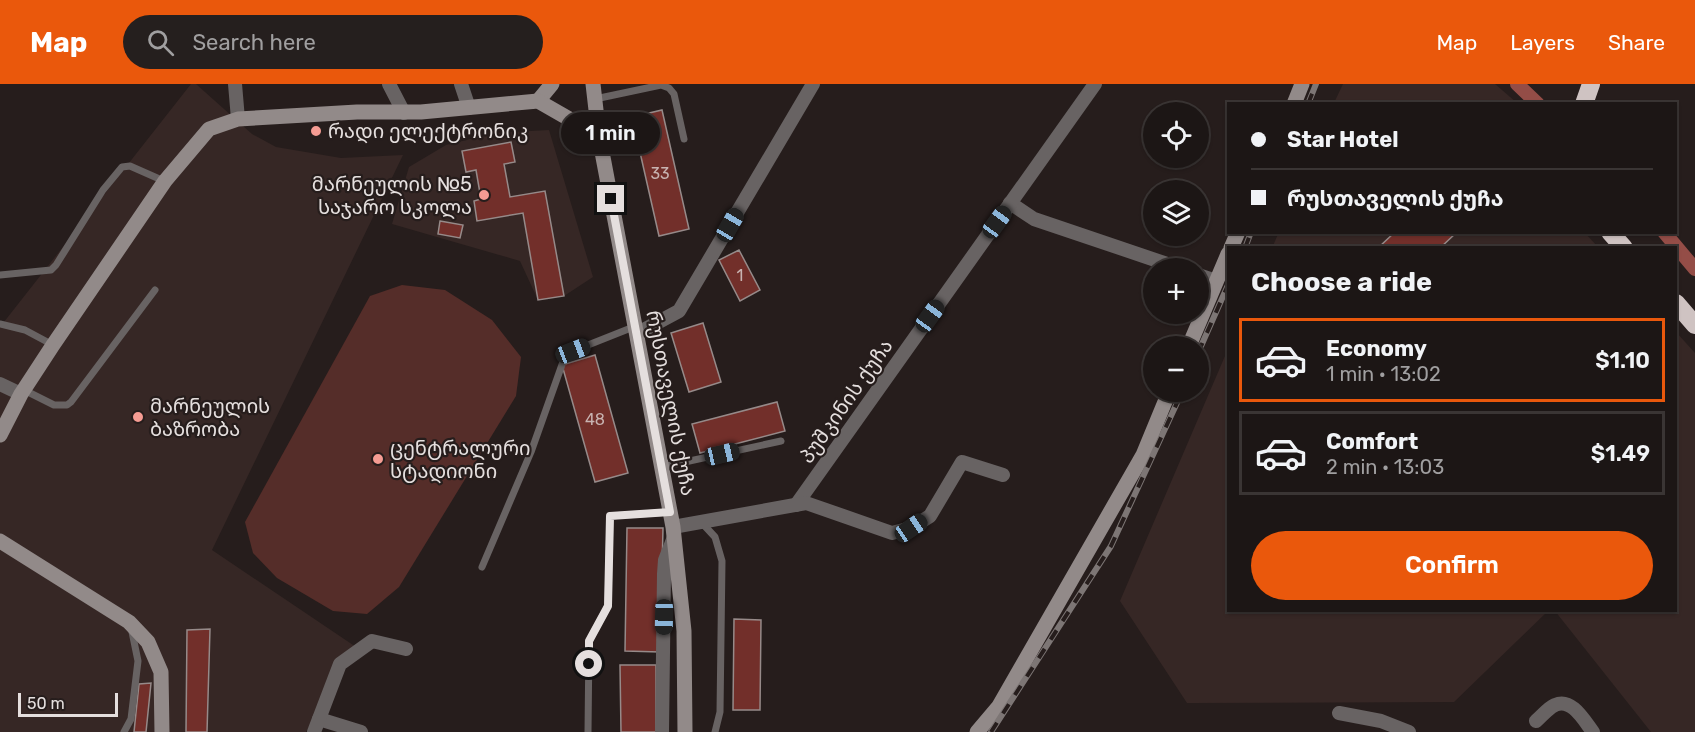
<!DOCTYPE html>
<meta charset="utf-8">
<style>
body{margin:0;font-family:Rubik,"Noto Sans Georgian",sans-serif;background:#251f1e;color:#f1f3f6;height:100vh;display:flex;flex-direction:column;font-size:22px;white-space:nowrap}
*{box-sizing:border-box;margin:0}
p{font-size:20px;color:#a09fa0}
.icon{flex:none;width:33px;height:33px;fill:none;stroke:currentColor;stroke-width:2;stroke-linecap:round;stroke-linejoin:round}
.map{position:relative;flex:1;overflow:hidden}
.side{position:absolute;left:1227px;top:162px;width:450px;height:366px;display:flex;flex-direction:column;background:#1c1615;border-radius:0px;box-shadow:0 2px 4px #0004,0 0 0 2px #3a3534}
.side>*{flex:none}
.hud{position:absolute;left:1227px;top:18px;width:450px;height:132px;border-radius:0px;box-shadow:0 2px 4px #0004,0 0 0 2px #3a3534;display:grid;align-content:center;height:132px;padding:0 24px;background:#1c1615}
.controls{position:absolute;left:1143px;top:18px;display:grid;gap:12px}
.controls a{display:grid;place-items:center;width:66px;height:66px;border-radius:50%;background:#1c1615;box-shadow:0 2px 4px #0004,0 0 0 2px #3a3534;font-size:30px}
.scale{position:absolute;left:18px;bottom:15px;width:100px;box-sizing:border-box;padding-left:6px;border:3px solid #e5dfde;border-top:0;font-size:16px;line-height:21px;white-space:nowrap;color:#e5dfde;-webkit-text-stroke:4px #261d1c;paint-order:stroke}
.end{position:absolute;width:27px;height:27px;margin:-14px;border:8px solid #e5dfde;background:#111;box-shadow:0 0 0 3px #111}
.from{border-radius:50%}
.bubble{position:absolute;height:42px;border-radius:21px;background:#1c1615;box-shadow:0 2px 4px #0004,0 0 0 2px #3a3534;font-size:20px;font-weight:600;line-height:42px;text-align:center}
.car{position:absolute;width:18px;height:36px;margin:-18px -9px;border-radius:8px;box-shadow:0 0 4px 2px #0007;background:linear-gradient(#222 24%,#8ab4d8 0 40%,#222 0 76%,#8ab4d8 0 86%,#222 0)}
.hud b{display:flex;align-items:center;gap:21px;height:57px;font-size:22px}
.hud b+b{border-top:2px solid #3a3534}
.hud i{width:15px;height:15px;background:#f1f3f6}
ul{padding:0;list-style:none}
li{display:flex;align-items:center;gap:18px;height:84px;margin:0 12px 9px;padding:0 12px;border:3px solid #3a3534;border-radius:0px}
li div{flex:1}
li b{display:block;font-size:22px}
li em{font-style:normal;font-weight:600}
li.selected{border-color:#ea580c}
li>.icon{width:54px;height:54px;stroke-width:1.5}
h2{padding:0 24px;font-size:27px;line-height:72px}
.cta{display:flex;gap:12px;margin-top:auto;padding:12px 24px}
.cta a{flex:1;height:69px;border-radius:36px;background:#ea580c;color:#fff;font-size:24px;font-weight:600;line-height:69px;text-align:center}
header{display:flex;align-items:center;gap:36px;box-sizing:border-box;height:84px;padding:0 30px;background:#ea580c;color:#fff}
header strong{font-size:28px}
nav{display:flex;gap:33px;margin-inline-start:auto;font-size:21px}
.search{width:420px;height:54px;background:#251f1e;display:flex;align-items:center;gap:15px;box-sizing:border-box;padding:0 21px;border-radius:33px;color:#a09fa0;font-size:22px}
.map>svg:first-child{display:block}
.built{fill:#362725}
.green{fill:#552d29}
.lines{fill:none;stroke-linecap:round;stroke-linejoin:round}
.canal{stroke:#944d47;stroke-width:14}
.building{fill:#722f2a;stroke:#968a89;stroke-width:1.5}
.lane{stroke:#686363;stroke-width:7}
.street{stroke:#686363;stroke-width:14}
.secondary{stroke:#928a89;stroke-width:15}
.highway{stroke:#cfc3c2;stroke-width:18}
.rail-casing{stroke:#7d7675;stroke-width:6}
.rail{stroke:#261d1c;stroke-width:4;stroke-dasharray:11;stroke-linecap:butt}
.route{stroke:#e5dfde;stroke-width:8}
.poi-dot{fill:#f59c93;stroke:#261d1c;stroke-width:2}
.labels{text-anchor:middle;stroke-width:4.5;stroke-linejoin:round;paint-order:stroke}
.number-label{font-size:16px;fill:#c8b3b1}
.poi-label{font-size:20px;fill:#e5dfde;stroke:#261d1c;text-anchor:start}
.street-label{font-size:20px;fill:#e5dfde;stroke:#261d1c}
</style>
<header>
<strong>Map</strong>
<div class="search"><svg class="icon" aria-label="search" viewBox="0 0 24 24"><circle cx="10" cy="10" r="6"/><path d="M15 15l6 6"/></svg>Search here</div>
<nav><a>Map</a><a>Layers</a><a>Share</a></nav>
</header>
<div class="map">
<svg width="1695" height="648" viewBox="0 0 1695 648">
<rect width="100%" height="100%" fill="#261d1c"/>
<g class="built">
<path d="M191 0H196L252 50 276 63 341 74 403 71 212 466 356 563 306 648H0V243Z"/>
<path d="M1343 0H1495L1517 19H1334Z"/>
<path d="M549 46 593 193 564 212 538 216 520 177 392 140 409 83 446 61 495 49Z"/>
<path d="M1279 148H1584L1598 163 1272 164Z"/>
<path d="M1676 248 1695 269V648H1651L1555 527 1676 526Z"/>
<path d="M1228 265V526L1548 527 1454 618 1187 619 1120 517Z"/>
</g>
<path class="green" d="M402 201 445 206 492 236 521 273 516 312 399 503 367 530 333 527 277 494 253 469 245 438 370 212Z"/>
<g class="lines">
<g class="canal">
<path d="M1517 0 1538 20"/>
<path d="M1664 148 1695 185"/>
</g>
</g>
<g class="building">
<path d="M662 26 689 145 659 152 632 33Z"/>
<path d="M511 58 515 78 504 80 510 113 545 107 564 212 538 216 523 129 477 137 474 117 481 115 476 86 466 88 462 67Z"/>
<path d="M440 137 463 141 460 154 438 150Z"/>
<path d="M1395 148H1457L1440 164H1378Z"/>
<path d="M739 166 760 206 740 217 719 176Z"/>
<path d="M703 239 721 298 689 308 671 249Z"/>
<path d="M595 271 628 389 595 398 562 281Z"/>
<path d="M777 318 785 347 700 369 692 340Z"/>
<path d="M627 444H663L660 568 625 567Z"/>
<path d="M734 535 761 536 760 626H733Z"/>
<path d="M210 545 207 648H186L187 546Z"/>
<path d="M620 581H656V648H621Z"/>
<path d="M151 599 146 648H134L139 600Z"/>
</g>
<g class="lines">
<g class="lane">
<path d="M595 15 661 1 669 4 674 10 684 55"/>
<path d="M0 191 51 186 56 181 103 106 122 83 130 82 164 97"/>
<path d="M0 240 25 246 53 261"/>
<path d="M24 306 54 321H67L71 318 155 206"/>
<path d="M662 383 781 357"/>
<path d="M702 439 715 453 722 477 720 628 715 648"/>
<path d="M482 483 531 368 564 275 573 267 636 242"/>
<path d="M124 648 131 635 138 577 131 543"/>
<path d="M588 648 589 557 608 522 610 432 671 428"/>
</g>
<g class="street">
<path d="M235 0 238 35"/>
<path d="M389 0 404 29"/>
<path d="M461 0 469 24"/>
<path d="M1010 119 1034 135 1179 184"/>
<path d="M1198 191 1216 197"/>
<path d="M638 249 679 227 813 0"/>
<path d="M0 300 21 310"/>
<path d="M796 421 1095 0"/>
<path d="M673 443 806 419 892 449 911 444 930 432 962 378 1003 391"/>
<path d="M1339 629 1381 637 1409 648"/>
<path d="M319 635 361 648"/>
<path d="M1536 637C1542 632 1548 624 1555 621 1572 613 1585 638 1593 648"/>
<path d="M314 648 340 580 372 557 406 565"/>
<path d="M662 648 664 490 665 476 674 453"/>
</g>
<g class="secondary">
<path d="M593 0 599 52 673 443 684 547 685 648"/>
<path d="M538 17 552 0"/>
<path d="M1294 20 1302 0"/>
<path d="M1231 164 1238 148"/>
<path d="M1189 262 1228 170"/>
<path d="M0 351 21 310 53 261 165 97 209 45 238 35 357 28H421L538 17 599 52"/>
<path d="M0 457 129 538 148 558 161 588 162 648"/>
<path d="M977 648 999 622 1143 371 1169 308"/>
</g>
<g class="highway">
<path d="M1584 20 1591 0"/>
<path d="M1610 148 1624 164"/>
<path d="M1676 219 1695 241"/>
</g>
<defs>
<g id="rail">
<path d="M1308 20 1316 0"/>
<path d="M1245 164 1251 148"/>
<path d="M1198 269 1228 201"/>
<path d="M991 648 1111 462 1182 308"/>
</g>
</defs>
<use href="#rail" class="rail-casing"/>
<use href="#rail" class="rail"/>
</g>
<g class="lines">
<path class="route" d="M589 580V557L608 522 610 432 670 428 611 115"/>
</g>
<g class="poi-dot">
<circle cx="316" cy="47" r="6"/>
<circle cx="484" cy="111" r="6"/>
<circle cx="138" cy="333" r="6"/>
<circle cx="378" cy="375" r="6"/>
</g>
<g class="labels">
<g class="number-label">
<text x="660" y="95">33</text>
<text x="740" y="197">1</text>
<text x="595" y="341">48</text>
</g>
<g class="poi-label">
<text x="328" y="54">რადი ელექტრონიკ</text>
<text x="472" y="107" text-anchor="end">მარნეულის №5<tspan x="472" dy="23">საჯარო სკოლა</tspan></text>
<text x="150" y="329">მარნეულის<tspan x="150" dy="23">ბაზრობა</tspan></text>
<text x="390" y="371">ცენტრალური<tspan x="390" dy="23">სტადიონი</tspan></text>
</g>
<g class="street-label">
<text transform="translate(846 317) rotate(-55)" y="7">პუშკინის ქუჩა</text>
<text transform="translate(671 319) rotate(79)" y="7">რუსთაველის ქუჩა</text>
</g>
</g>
</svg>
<div class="controls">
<a><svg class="icon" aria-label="locate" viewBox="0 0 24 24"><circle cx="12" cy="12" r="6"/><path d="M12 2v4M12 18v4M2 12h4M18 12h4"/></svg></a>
<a><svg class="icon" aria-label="layers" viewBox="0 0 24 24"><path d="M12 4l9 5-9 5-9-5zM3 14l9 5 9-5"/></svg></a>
<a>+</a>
<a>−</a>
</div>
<div class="scale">50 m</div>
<i class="end from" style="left:589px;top:580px"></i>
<i class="end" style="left:611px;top:115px"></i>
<div class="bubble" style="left:561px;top:28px;width:99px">1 min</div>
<i class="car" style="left:997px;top:138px;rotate:36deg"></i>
<i class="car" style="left:730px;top:141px;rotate:30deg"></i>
<i class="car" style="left:930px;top:232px;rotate:36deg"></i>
<i class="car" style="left:573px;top:267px;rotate:69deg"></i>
<i class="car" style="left:722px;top:370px;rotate:77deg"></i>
<i class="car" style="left:911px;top:444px;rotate:56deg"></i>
<i class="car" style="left:664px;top:533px;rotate:181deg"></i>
<div class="hud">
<b><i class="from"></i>Star Hotel</b>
<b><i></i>რუსთაველის ქუჩა</b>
</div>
<section class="side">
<h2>Choose a ride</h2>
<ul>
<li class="selected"><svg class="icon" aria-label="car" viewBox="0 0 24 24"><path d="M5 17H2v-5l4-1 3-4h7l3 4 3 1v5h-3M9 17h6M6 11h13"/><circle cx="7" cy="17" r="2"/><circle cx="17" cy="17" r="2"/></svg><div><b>Economy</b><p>1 min · 13:02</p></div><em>$1.10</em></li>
<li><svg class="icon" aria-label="car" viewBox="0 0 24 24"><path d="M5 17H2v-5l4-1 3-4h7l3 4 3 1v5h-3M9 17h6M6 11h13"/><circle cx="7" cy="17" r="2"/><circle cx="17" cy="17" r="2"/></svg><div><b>Comfort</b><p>2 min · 13:03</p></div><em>$1.49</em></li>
</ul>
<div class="cta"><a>Confirm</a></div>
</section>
</div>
